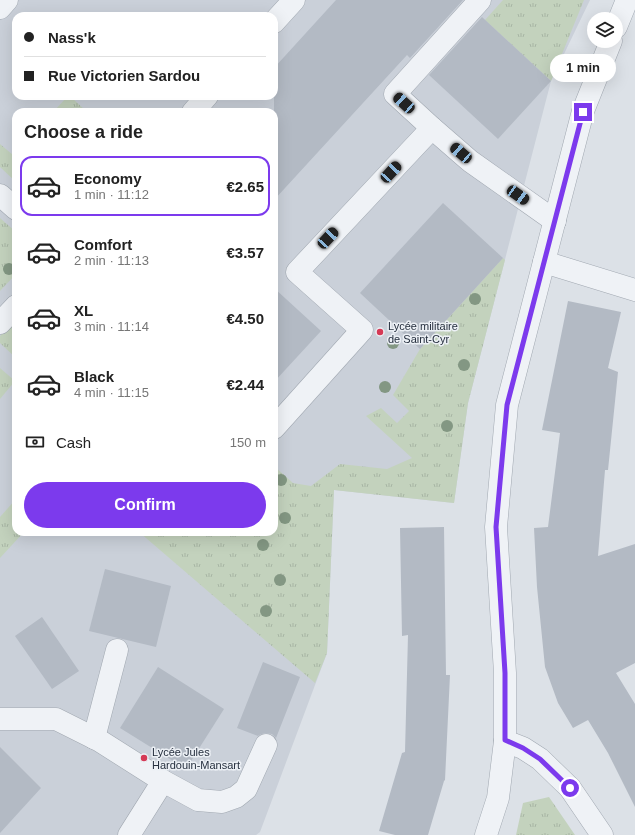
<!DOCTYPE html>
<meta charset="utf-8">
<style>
body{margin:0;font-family:Helvetica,sans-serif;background:#f2f2f2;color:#222;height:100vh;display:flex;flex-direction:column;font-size:15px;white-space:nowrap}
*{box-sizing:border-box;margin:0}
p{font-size:13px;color:#767676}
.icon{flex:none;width:22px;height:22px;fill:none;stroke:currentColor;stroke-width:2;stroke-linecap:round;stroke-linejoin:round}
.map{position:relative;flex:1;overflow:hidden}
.drawer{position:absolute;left:12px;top:108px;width:266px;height:428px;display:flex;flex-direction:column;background:#fff;border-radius:12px;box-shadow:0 4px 16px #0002}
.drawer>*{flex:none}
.hud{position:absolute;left:12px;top:12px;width:266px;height:88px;border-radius:12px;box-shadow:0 4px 16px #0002;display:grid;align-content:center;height:88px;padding:0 12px;background:#fff}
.buttons{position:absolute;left:587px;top:12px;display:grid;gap:8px}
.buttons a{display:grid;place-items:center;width:36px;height:36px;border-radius:50%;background:#fff;box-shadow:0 4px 16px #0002;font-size:20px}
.end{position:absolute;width:18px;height:18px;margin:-9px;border:5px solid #7c3aed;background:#fff;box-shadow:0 0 0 2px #fff}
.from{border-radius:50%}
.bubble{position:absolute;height:28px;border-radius:14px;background:#fff;box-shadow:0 4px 16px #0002;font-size:13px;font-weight:600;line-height:28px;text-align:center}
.car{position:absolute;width:12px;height:24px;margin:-12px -6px;border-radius:5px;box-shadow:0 0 3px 1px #0007;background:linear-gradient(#222 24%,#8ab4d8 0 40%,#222 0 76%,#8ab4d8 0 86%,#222 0)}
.hud b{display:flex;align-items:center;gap:14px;height:38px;font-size:15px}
.hud b+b{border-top:1px solid #e0e0e0}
.hud i{width:10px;height:10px;background:#222}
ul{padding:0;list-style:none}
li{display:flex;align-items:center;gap:12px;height:60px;margin:0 8px 6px;padding:0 4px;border:2px solid transparent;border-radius:12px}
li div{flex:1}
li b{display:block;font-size:15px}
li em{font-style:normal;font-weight:600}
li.current{border-color:#7c3aed}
li>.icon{width:36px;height:36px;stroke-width:1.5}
h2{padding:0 12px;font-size:18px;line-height:48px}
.pay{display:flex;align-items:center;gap:10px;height:44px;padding:0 12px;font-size:15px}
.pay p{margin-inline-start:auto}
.primary-button{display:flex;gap:8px;margin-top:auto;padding:8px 12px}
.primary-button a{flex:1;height:46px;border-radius:24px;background:#7c3aed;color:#fff;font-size:16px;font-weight:600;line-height:46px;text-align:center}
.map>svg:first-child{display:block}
.built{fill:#cad0d9;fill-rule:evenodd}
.grass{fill:url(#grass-tufts)}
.building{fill:#b3bac4}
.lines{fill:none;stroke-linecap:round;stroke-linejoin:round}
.minor-casing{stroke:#a1a8b1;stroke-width:23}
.minor{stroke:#eff2f6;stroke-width:22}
.tree{fill:#839783}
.route{stroke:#7c3aed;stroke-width:5}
.poi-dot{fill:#d53955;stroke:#ecf0f5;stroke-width:1.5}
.labels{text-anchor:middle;stroke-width:3;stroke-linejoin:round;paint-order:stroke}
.poi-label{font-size:11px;fill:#252f3e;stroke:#ecf0f5;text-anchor:start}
</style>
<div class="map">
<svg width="635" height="835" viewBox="0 0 635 835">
<defs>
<pattern id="grass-tufts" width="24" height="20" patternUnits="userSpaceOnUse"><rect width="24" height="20" fill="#c3d2bd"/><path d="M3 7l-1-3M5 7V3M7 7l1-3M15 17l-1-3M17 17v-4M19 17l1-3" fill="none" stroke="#a7b5a4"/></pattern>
</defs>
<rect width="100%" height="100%" fill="#dce1e7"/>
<path class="built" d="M0 0H590L551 81 468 403 454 503 334 490 327 653 260 832 256 835H0ZM16 16H274V96H16ZM16 112H274V532H16Z"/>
<g class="grass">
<path d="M503 0H584L551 81 485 20Z"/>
<path d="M68 96H70L87 112H53Z"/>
<path d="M0 144 13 155 16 152V182L0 167Z"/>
<path d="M0 218 16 232V274L0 291Z"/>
<path d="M503 258 505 260 468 403 454 503 334 490 327 653 315 683 139 532H274V466L293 483 311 486 340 464 387 469 412 458 366 416 381 408 397 423 409 411 393 395 420 349Z"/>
<path d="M16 318V358L0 343V336Z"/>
<path d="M0 368 15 381 0 399Z"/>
<path d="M16 499V532H24L0 558V517Z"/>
<path d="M549 797 575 835H516L523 803Z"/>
</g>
<g class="building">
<path d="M336 0H463L410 58 407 55 274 200V68Z"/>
<path d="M482 17 551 81 498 139 429 75Z"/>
<path d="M443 203 503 258 420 349 360 293Z"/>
<path d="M274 288 321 331 274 382Z"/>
<path d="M568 301 621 312 608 368 618 372 608 470H605L598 556 635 544V663L616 673 635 704V807L608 753 588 720 573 728 558 703 545 667 537 587 534 528 548 527 560 433 542 430Z"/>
<path d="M444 527 446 675H450L445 780 444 781 428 835H395L379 831 402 753 405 752 408 635 402 636 400 528Z"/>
<path d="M105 569 171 586 156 647 89 631Z"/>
<path d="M42 617 79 671 52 689 15 636Z"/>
<path d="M263 662 300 677 276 738 272 734 265 733 259 735 258 736 237 728Z"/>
<path d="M158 667 224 709 186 769 120 728Z"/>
<path d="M0 747 41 788 0 833Z"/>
</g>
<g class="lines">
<defs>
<g id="minor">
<path d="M0 8 7 0"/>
<path d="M274 22 294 0"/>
<path d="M616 27 627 0"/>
<path d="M193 112 207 96"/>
<path d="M432 128 395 94 480 0"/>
<path d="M0 195 16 209"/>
<path d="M544 262 635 290"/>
<path d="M0 323 16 306"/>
<path d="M274 428 362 330 297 272 432 128 470 161 555 221"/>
<path d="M0 719H56L100 741 163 781 198 800 222 802 236 797 246 789 266 745"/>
<path d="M94 738 117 650"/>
<path d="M505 741 523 748 540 759 570 788 602 835"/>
<path d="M129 835 163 781"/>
<path d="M486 835 498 798 505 741V673L496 527 507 405 583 111 611 41"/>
</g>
</defs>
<use href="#minor" class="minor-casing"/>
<use href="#minor" class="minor"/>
</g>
<g class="tree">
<circle cx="9" cy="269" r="6"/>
<circle cx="475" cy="299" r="6"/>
<circle cx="393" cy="343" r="6"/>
<circle cx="464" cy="365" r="6"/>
<circle cx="385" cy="387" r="6"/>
<circle cx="447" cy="426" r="6"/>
<circle cx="281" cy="480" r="6"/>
<circle cx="285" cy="518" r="6"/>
<circle cx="263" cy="545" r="6"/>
<circle cx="280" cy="580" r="6"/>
<circle cx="266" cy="611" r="6"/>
</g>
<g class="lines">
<path class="route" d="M570 788 540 759 523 748 505 740V673L496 527 507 405 583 112"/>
</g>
<g class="poi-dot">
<circle cx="380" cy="332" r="4"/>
<circle cx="144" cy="758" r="4"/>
</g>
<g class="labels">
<g class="poi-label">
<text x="388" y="330">Lycée militaire<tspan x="388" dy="13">de Saint-Cyr</tspan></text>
<text x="152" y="756">Lycée Jules<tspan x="152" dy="13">Hardouin-Mansart</tspan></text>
</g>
</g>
</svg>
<div class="buttons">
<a><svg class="icon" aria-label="layers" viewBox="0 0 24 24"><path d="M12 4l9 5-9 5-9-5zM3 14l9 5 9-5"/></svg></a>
</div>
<i class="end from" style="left:570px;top:788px"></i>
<i class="end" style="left:583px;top:112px"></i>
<div class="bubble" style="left:550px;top:54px;width:66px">1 min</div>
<i class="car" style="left:404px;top:103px;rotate:312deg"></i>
<i class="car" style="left:461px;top:153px;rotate:311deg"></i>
<i class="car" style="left:391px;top:172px;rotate:43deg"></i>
<i class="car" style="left:518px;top:195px;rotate:125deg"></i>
<i class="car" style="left:328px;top:238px;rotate:43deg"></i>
<div class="hud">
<b><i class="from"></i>Nass'k</b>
<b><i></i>Rue Victorien Sardou</b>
</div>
<section class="drawer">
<h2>Choose a ride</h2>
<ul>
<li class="current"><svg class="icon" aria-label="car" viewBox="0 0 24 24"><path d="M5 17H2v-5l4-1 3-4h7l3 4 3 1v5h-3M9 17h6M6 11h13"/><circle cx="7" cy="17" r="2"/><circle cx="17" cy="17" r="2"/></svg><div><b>Economy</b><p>1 min · 11:12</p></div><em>€2.65</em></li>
<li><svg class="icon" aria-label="car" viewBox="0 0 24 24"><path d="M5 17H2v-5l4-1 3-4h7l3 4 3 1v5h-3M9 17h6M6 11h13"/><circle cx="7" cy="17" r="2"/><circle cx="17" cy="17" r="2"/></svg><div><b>Comfort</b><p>2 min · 11:13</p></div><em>€3.57</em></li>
<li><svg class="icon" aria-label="car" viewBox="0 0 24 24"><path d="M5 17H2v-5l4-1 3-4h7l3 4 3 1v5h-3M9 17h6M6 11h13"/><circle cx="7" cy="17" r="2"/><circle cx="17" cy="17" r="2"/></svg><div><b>XL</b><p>3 min · 11:14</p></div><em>€4.50</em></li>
<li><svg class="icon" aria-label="car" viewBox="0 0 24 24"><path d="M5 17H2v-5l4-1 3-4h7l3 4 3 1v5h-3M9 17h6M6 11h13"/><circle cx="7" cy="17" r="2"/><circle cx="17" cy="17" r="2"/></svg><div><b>Black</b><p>4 min · 11:15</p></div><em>€2.44</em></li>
</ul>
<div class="pay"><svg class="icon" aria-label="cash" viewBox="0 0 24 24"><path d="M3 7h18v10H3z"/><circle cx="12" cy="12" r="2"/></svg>Cash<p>150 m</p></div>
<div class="primary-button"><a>Confirm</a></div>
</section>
</div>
